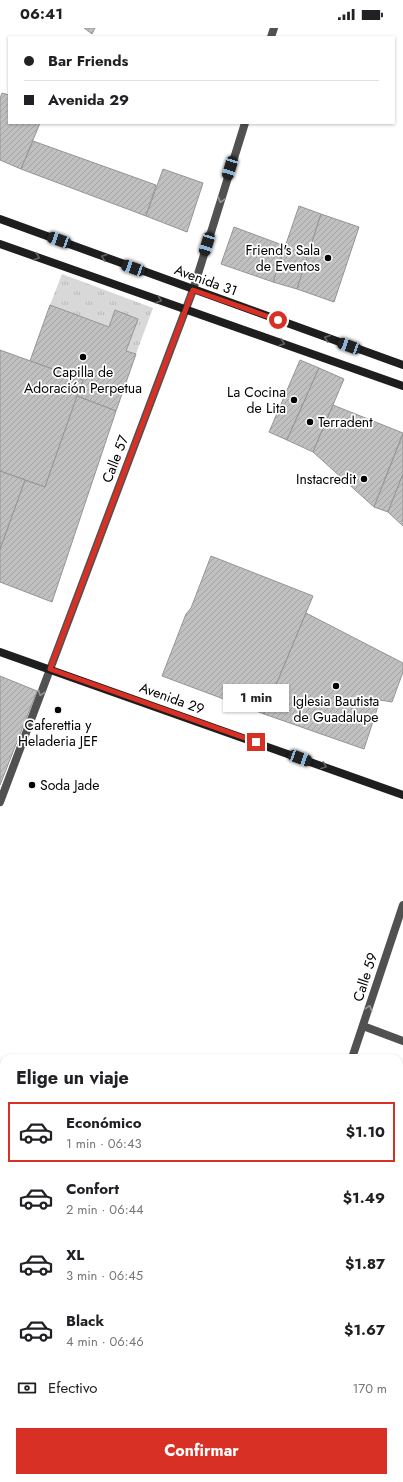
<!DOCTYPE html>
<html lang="es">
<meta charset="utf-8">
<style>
body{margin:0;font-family:Jost,sans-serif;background:#f6f6f6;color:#202124;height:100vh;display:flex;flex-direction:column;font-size:15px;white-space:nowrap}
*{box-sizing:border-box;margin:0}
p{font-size:13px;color:#757577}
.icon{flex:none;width:22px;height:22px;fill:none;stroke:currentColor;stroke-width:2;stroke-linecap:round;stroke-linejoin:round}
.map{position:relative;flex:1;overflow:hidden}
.drawer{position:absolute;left:0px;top:1026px;width:403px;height:428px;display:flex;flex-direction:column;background:#fff;border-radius:12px 12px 0 0;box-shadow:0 1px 3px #0004}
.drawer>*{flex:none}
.banner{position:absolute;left:8px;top:8px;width:387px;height:88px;border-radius:0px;box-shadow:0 1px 3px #0004;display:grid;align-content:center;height:88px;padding:0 16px;background:#fff}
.end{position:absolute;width:18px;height:18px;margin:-9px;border:5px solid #d93025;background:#fff;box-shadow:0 0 0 2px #fff}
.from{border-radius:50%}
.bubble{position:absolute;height:28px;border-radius:0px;background:#fff;box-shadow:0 1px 3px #0004;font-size:13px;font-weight:700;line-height:28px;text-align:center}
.car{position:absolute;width:12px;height:24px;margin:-12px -6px;border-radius:5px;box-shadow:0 0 3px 1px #0007;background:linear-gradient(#222 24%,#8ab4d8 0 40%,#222 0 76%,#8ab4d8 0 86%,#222 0)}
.banner b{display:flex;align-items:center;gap:14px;height:38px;font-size:15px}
.banner b+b{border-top:1px solid #e0e0e0}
.banner i{width:10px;height:10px;background:#202124}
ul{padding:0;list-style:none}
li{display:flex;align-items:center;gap:12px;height:60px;margin:0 8px 6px;padding:0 8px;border:2px solid transparent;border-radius:0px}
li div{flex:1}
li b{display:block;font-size:15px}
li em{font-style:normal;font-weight:700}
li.current{border-color:#d93025}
li>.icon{width:36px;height:36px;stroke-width:1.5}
h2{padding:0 16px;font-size:18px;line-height:48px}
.pay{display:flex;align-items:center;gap:10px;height:44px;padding:0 16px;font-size:15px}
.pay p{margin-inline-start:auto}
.primary-button{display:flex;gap:8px;margin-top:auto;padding:8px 16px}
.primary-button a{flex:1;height:46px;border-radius:0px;background:#d93025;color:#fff;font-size:16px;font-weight:700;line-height:46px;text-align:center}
.status{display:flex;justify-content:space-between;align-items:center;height:28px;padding:0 20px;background:#fff;direction:ltr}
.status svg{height:11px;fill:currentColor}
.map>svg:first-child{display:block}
.grass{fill:url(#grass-tufts)}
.building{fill:url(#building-hatch);stroke:#959595}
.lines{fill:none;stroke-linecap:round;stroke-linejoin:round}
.service{stroke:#515151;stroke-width:8}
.minor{stroke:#515151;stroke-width:8}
.secondary{stroke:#1e1e1e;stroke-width:8}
.oneway{stroke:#979797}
.oneway2{stroke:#626262}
.route{stroke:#d93025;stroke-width:5}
.poi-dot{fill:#000;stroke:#fff;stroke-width:1.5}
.labels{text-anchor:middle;stroke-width:3.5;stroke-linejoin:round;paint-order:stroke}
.poi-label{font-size:14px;fill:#000;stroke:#fff;text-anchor:end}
.street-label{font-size:14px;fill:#000;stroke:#fff}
</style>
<div class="status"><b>06:41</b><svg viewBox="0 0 49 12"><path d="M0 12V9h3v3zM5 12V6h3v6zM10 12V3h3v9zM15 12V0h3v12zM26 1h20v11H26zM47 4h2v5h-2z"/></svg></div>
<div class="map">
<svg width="403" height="1454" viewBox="0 0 403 1454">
<defs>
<pattern id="grass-tufts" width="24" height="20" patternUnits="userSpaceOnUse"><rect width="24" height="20" fill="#d8d8d8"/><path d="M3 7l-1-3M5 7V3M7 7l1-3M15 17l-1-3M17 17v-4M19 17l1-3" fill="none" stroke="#b8b8b8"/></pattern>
<pattern id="building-hatch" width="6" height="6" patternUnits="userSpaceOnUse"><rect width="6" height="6" fill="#c0c0c0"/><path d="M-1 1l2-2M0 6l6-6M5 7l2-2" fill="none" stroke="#a3a3a3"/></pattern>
</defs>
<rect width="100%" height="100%" fill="#fff"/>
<path class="grass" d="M62 246 153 280 136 326 126 323 137 291 115 283 109 299 50 277Z"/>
<g class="building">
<path d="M84 0H95L92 6Z"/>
<path d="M2 65 9 67V95H40L21 141 0 132V70Z"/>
<path d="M33 113 156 157 146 188 21 141Z"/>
<path d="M163 141 203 155 187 204 146 188Z"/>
<path d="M299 178 321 186 297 261 273 254Z"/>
<path d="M321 186 359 199 334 274 297 261Z"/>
<path d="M234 199 285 218 273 254 221 236Z"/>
<path d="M50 277 109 299 115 282 138 291 126 323 136 326 116 383 77 368 83 352 30 333Z"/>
<path d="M0 322 83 352 45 459 0 443Z"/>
<path d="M300 332 319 340 287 412 269 404Z"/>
<path d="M319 340 344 351 313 424 287 412Z"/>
<path d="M77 368 116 383 52 574 0 554V521L25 452 45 459Z"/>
<path d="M333 377 403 405 374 479 313 424Z"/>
<path d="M403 406V446L388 484 374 479Z"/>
<path d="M0 443 25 452 0 521Z"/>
<path d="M403 446V498L388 484Z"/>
<path d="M211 528 313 568 264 686 162 648 186 586 191 580Z"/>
<path d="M306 585 403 635V644L392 674 380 672 364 721 264 686Z"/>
<path d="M0 648 37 663 0 757Z"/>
</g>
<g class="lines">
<path class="service" d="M363 998 403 1013"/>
<g class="minor">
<path d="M271 9 274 0"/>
<path d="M0 774 193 262 245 95"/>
<path d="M352 1030 403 877"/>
<path d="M0 1059 4 1060"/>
<path d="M399 1192 403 1194"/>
<path d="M0 1287 4 1288"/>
<path d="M0 1413 4 1403"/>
<path d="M199 1454 201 1450"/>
</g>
<g class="secondary">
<path d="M0 191 403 337"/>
<path d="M0 216 403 358"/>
<path d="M0 624 403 767"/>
</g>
</g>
<defs><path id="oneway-chevron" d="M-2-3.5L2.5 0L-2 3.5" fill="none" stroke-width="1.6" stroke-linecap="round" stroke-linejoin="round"/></defs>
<g class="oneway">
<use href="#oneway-chevron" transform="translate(221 172) rotate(107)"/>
<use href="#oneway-chevron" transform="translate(41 665) rotate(110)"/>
<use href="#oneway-chevron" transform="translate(369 980) rotate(-72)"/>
</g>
<g class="oneway2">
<use href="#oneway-chevron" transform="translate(37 229) rotate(19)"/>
<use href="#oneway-chevron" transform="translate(104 229) rotate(-160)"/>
<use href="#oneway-chevron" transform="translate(159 272) rotate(19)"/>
<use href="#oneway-chevron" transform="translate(327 310) rotate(-160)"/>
<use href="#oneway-chevron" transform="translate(282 315) rotate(19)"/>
<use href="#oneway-chevron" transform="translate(324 738) rotate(20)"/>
</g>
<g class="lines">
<path class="route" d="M256 714 50 641 193 262 278 292"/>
</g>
<g class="poi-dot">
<circle cx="328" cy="230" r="4"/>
<circle cx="83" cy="329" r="4"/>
<circle cx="294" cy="372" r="4"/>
<circle cx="310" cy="394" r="4"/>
<circle cx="364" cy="451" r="4"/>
<circle cx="336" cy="658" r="4"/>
<circle cx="58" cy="682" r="4"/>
<circle cx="32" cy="757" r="4"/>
</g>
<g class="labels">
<g class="poi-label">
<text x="320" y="227">Friend's Sala<tspan x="320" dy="16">de Eventos</tspan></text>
<text x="83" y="349" text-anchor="middle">Capilla de<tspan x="83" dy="16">Adoración Perpetua</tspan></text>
<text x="286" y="369">La Cocina<tspan x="286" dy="16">de Lita</tspan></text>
<text x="318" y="399" text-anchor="start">Terradent</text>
<text x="356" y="456">Instacredit</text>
<text x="336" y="678" text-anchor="middle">Iglesia Bautista<tspan x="336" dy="16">de Guadalupe</tspan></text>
<text x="58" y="702" text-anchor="middle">Caferettia y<tspan x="58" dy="16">Heladeria JEF</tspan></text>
<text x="40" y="762" text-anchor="start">Soda Jade</text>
</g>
<g class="street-label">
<text transform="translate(206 252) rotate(20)" y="5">Avenida 31</text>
<text transform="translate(115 431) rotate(-69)" y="5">Calle 57</text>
<text transform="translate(172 670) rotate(20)" y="5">Avenida 29</text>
<text transform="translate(365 949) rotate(-72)" y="5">Calle 59</text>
</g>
</g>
</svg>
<i class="end from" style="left:278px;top:292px"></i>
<i class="end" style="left:256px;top:714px"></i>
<div class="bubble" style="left:223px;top:656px;width:66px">1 min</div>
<i class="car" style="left:230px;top:140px;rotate:197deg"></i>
<i class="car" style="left:59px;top:212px;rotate:290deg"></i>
<i class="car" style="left:207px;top:216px;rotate:197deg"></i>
<i class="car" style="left:133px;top:240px;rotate:290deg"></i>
<i class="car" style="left:349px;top:318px;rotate:290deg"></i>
<i class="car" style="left:300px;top:730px;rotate:110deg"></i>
<div class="banner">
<b><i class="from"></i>Bar Friends</b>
<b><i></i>Avenida 29</b>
</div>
<section class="drawer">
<h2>Elige un viaje</h2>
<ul>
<li class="current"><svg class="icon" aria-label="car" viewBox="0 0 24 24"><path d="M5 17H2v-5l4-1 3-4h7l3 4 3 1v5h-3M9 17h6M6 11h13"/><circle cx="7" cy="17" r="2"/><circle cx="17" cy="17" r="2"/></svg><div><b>Económico</b><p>1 min · 06:43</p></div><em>$1.10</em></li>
<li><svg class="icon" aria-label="car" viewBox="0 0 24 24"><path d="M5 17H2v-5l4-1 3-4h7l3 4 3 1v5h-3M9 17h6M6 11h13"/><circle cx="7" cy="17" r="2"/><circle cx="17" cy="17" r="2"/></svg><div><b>Confort</b><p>2 min · 06:44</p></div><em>$1.49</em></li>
<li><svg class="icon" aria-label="car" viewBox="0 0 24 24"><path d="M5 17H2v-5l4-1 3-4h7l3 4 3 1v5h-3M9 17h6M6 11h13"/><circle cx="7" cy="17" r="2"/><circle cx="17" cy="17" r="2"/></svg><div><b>XL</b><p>3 min · 06:45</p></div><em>$1.87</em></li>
<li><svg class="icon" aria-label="car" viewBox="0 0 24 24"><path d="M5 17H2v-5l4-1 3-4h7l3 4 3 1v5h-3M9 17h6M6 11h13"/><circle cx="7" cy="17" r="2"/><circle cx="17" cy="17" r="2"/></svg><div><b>Black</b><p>4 min · 06:46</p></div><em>$1.67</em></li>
</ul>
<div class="pay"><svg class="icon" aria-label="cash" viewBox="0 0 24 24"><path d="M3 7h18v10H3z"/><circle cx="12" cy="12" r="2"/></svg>Efectivo<p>170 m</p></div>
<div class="primary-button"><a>Confirmar</a></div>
</section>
</div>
